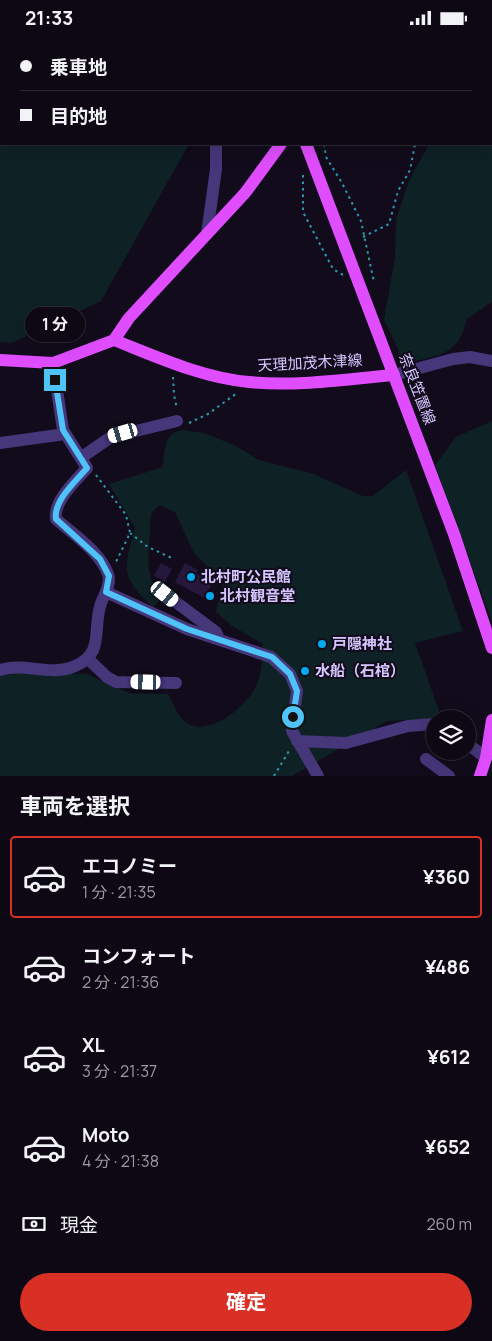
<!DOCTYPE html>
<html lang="ja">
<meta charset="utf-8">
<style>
body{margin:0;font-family:Manrope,"Noto Sans JP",sans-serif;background:#1b1622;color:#f1f3f6;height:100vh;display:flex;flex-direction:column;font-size:19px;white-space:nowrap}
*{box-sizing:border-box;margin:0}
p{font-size:16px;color:#9a9aa0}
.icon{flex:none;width:28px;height:28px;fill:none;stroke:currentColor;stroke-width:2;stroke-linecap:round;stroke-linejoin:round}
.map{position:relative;height:741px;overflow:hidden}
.panel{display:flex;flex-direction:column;background:#0d0814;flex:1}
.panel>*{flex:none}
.banner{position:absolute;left:0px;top:0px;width:492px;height:110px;box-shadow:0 5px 20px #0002,0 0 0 1px #2d2934;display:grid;align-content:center;height:110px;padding:0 20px;background:#0d0814}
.tools{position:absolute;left:426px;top:675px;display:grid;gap:10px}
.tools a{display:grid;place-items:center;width:50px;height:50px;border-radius:50%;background:#0d0814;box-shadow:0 5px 20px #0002,0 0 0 1px #2d2934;font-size:25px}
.end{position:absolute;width:22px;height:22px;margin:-11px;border:6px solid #4fc3f7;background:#111;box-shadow:0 0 0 2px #111}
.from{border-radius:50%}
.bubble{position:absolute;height:35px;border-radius:18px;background:#0d0814;box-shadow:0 5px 20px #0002,0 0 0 1px #2d2934;font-size:16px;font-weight:700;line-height:35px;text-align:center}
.car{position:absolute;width:15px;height:30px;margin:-15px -8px;border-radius:6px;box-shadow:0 0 4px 1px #0007;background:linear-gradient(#fff 24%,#345 0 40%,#fff 0 76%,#345 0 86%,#fff 0)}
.banner b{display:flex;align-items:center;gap:18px;height:48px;font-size:19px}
.banner b+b{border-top:1px solid #2d2934}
.banner i{width:12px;height:12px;background:#f1f3f6}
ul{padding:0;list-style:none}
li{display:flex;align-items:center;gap:15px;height:82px;margin:0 10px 8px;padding:0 10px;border:2px solid transparent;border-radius:5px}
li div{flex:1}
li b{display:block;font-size:19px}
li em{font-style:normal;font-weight:700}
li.current{border-color:#d93025}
li>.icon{width:45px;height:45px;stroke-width:1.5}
h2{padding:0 20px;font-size:22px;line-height:60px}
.pay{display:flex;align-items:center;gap:12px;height:55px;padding:0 20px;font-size:19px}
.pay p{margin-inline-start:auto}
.primary-button{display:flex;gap:10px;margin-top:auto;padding:10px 20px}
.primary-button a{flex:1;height:58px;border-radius:30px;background:#d93025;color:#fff;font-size:20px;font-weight:700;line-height:58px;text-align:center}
.status{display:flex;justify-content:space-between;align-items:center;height:35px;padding:0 25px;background:#0d0814;direction:ltr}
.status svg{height:14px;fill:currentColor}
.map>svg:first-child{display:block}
.green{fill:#0e2125}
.building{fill:#26173c}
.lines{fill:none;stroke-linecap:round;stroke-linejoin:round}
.path{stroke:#2c9aac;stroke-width:2;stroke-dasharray:2.5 4;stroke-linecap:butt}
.minor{stroke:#46367a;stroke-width:12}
.major{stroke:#df4dfe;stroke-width:12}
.route{stroke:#4fc3f7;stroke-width:6}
.poi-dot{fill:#01a9ef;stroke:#110b1b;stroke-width:2}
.labels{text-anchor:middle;stroke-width:4;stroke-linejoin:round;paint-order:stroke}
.street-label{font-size:15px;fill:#d7c5ff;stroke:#110b1b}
.poi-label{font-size:15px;font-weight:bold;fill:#d7c5ff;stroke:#110b1b;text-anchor:start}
</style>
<div class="status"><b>21:33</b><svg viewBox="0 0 49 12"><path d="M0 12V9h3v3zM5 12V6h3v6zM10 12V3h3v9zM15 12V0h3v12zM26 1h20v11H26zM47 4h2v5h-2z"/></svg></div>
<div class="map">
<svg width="492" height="741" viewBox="0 0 492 741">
<rect width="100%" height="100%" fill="#110b1b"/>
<g class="green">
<path d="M0 0 144 1H1V109H189L101 266 12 308 0 307Z"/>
<path d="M492 63V267L467 284C457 323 439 319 405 329L384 285 395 222 396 184 409 146 429 109H491Z"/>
<path d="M492 386V587L435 430 456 402Z"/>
<path d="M182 395 204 398 234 410 259 425 311 438 363 461H373L406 435 463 596 415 608 442 684 387 686 292 741H0V641L14 636 87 639 129 658 168 659C172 666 176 676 181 683 203 708 246 673 256 651 262 638 262 624 263 609L232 591 216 577 223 548 194 518 175 477 159 470 151 479 148 528 153 553 160 565 153 572C119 542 124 533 135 493L109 449 163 432C165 416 163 399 182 395Z"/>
</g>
<g class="building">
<path d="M161 528 172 534 165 547 154 541Z"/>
<path d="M185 528 198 535 196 538 213 547 204 563 175 547Z"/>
</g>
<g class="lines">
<g class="path">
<path d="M368 1 370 0"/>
<path d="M491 39 492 38"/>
<path d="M324 109 326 121"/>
<path d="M326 122 342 148 361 186 374 247"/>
<path d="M303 140V177L333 234 343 240"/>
<path d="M363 202 389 189 398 156 410 135 415 109"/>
<path d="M173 342 174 360 177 374"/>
<path d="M189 388 208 379 237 358"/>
<path d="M96 440 126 480 130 498 116 527"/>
<path d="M130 498 148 512 174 524"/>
<path d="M274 741 289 716"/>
</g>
<g class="minor">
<path d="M163 0V1"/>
<path d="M207 199 216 134V109"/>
<path d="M394 340 453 324 470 322 492 326"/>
<path d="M0 408 65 399"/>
<path d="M82 422 111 402 177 386"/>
<path d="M106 557 187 594 271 622 290 639 297 656 292 696 318 741"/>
<path d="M165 559 216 597 219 604"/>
<path d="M88 624 107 642 116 647 176 648"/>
<path d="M0 635C25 627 51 642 75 631 104 619 93 595 100 572 102 562 112 550 108 539 100 517 74 500 56 484 53 466 76 446 87 433L63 395 53 328"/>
<path d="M297 706 346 708 408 691 435 689"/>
<path d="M468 709 486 723"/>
<path d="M426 724 449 741"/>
</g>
<g class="major">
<path d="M269 0 270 1"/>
<path d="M306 109 454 499 492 613"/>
<path d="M114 305C157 322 203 343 249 347 297 352 346 344 394 340"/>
<path d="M0 325 53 328 114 305 129 283 245 158 281 109"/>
<path d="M480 741 486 723 492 685"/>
</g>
</g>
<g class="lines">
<path class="route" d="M55 345 63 395 87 433C76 446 53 466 56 484L100 524 109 541 106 557 187 594 272 622 290 639 297 656 293 682"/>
</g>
<g class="poi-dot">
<circle cx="191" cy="542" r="5"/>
<circle cx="210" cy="561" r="5"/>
<circle cx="322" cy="609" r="5"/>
<circle cx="305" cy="636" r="5"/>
</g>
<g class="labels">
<g class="street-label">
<text transform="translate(310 328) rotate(-3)" y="5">天理加茂木津線</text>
<text transform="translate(417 354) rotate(69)" y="5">奈良笠置線</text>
</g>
<g class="poi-label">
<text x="201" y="547">北村町公民館</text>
<text x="220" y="566">北村観音堂</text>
<text x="332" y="614">戸隠神社</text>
<text x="315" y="641">水船（石棺）</text>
</g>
</g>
</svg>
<div class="tools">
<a><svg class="icon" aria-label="layers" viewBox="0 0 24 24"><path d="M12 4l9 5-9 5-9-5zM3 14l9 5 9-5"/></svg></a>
</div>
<i class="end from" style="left:293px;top:682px"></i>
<i class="end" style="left:55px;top:345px"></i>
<div class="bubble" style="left:25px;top:272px;width:60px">1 分</div>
<i class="car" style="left:123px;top:398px;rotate:254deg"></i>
<i class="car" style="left:165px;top:559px;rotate:129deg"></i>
<i class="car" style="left:146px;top:647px;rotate:271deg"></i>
<div class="banner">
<b><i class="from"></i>乗車地</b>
<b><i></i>目的地</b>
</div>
</div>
<section class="panel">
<h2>車両を選択</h2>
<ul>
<li class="current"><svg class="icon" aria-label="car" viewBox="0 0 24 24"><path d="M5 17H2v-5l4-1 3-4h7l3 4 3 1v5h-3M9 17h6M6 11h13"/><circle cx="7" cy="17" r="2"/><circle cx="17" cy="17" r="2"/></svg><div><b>エコノミー</b><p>1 分 · 21:35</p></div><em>¥360</em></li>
<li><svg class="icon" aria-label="car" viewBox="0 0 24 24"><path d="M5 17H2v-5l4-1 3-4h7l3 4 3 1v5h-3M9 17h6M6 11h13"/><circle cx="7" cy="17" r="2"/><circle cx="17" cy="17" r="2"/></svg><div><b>コンフォート</b><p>2 分 · 21:36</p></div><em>¥486</em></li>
<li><svg class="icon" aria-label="car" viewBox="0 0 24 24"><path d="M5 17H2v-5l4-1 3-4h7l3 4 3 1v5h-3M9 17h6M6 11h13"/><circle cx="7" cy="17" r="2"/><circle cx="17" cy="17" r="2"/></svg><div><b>XL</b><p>3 分 · 21:37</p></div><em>¥612</em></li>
<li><svg class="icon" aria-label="car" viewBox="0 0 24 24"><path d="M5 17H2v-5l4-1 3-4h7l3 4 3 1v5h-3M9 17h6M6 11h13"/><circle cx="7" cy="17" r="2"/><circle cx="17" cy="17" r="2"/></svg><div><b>Moto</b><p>4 分 · 21:38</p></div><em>¥652</em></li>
</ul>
<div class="pay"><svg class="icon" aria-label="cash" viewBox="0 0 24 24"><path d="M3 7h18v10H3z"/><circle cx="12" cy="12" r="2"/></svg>現金<p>260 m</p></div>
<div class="primary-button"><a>確定</a></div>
</section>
